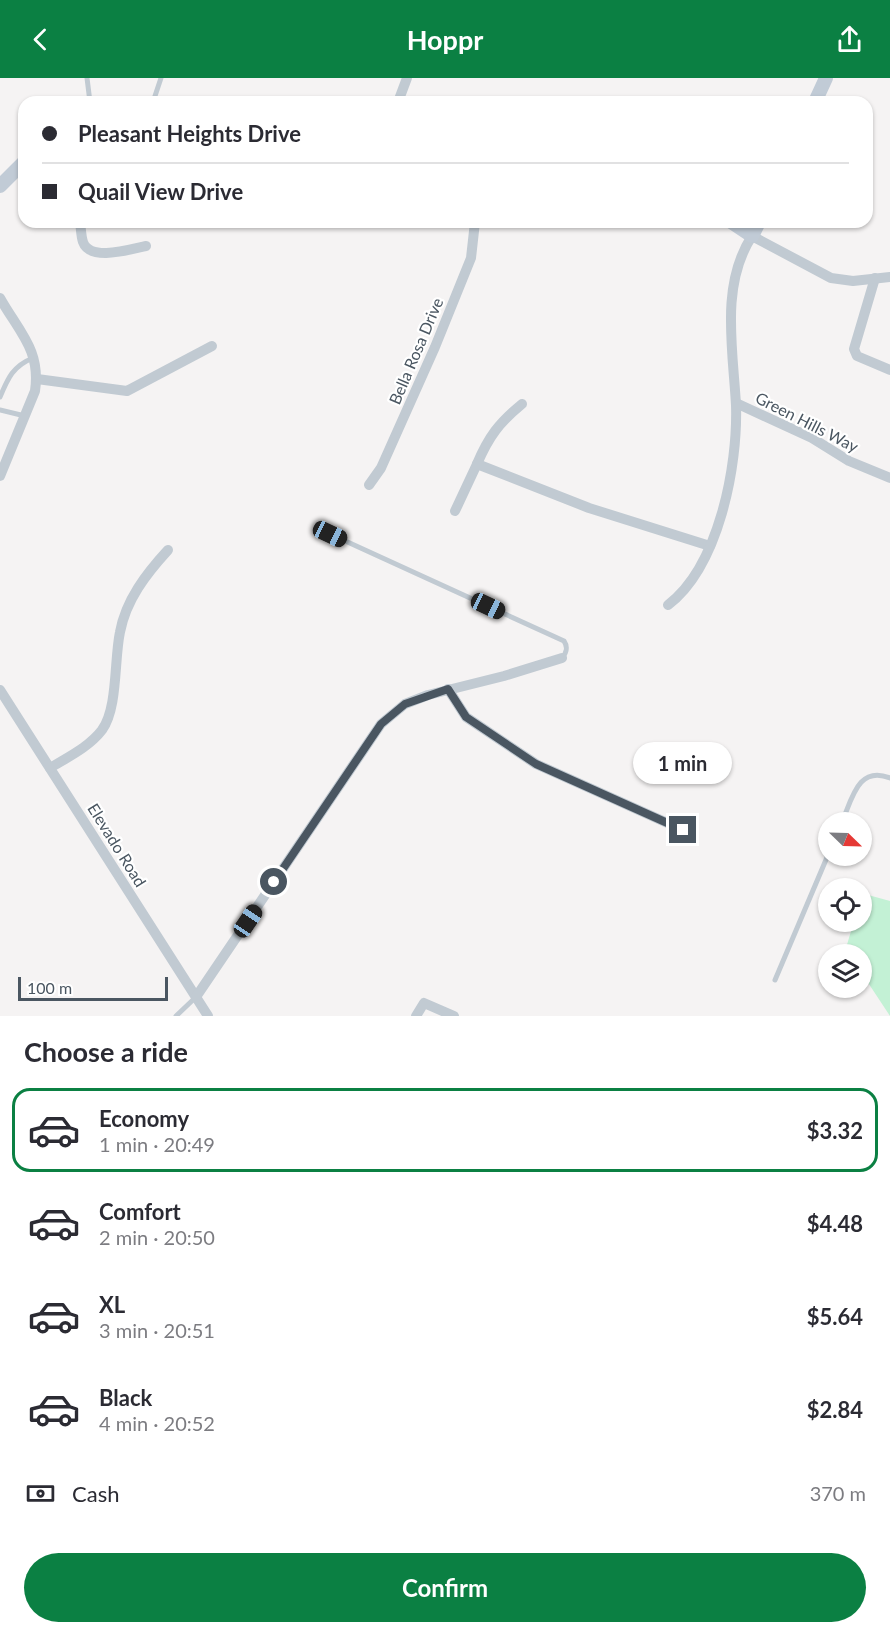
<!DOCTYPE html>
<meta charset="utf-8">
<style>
body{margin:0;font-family:Lato,sans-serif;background:#f2f2f3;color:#2b2b33;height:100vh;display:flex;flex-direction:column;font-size:22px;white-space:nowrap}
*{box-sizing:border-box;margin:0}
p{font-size:20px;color:#7c7c81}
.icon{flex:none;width:33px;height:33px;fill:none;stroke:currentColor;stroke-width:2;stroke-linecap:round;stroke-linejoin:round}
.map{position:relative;height:938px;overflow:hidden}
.panel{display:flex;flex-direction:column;background:#fff;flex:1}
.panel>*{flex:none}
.guide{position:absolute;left:18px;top:18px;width:855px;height:132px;border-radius:18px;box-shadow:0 2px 4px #0004;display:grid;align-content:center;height:132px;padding:0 24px;background:#fff}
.needle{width:39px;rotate:113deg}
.tools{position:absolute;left:818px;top:734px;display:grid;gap:12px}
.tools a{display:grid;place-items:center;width:54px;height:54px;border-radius:50%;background:#fff;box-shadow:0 2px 4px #0004;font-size:30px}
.scale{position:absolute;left:18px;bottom:15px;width:150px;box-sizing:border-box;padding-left:6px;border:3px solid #4a5661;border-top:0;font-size:16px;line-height:21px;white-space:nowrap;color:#4a5661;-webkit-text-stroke:4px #fff;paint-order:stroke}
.end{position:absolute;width:27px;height:27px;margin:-14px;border:8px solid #4a5661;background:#fff;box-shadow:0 0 0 3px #fff}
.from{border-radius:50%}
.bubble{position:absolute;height:42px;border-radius:21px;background:#fff;box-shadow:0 2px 4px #0004;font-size:20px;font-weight:700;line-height:42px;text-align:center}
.car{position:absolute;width:18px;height:36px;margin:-18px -9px;border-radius:8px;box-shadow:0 0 4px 2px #0007;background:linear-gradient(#222 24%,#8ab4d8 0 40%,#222 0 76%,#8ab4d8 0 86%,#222 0)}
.guide b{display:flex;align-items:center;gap:21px;height:57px;font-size:22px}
.guide b+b{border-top:2px solid #e1e1e2}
.guide i{width:15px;height:15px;background:#2b2b33}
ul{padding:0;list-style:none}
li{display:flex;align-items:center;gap:18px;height:84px;margin:0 12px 9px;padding:0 12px;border:3px solid transparent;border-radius:18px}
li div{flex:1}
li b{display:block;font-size:22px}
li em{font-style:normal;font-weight:700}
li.active{border-color:#0b8043}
li>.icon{width:54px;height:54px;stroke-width:1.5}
h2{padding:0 24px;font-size:27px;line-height:72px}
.pay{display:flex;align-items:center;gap:15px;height:66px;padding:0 24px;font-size:22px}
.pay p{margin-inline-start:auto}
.button{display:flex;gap:12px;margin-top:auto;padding:12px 24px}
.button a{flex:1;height:69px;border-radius:36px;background:#0b8043;color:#fff;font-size:24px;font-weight:700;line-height:69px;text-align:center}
header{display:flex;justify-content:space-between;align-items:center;height:78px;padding:0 24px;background:#0b8043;color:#fff;font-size:27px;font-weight:700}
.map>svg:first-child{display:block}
.green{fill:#c3f1d5}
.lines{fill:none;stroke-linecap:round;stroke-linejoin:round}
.lane{stroke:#c1cad2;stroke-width:5}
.street{stroke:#c1cad2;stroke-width:10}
.secondary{stroke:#c1cbd6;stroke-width:14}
.route{stroke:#4a5661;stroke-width:8}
.labels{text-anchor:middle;stroke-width:4.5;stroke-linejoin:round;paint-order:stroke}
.street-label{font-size:16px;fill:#4a5661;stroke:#fff}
</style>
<header><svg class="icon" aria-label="back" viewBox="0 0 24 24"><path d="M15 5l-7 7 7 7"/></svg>Hoppr<svg class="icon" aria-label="share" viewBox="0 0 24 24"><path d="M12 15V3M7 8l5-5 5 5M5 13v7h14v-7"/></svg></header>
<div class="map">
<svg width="890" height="938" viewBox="0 0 890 938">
<rect width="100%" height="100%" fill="#f5f3f3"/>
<path class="green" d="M861 815 890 823V938L861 894V876H850L846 870 854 843H861Z"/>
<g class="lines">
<g class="lane">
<path d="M87 0 90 24"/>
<path d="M153 24 161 0"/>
<path d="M0 319C8 300 13 288 33 280"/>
<path d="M0 332 25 338"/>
<path d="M330 456 564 563C568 569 567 574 562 580"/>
<path d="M842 744C852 721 858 687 890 700"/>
<path d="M775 902 828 777"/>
<path d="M176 938 196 919"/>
</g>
<g class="street">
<path d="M398 24 407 0"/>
<path d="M80 144C81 150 81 158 83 164 90 184 131 171 146 168"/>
<path d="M875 200 854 271 857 278 890 292"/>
<path d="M0 220C19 254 41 272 35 313L0 398"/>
<path d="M37 301 127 313 212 268"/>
<path d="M736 325 812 360 849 383 890 400"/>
<path d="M477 386C489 358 499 345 522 326"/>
<path d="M369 407 381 390 435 269 471 180 475 144"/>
<path d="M455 433 477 386 589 430 710 468"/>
<path d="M668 527C719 488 738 388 736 327 733 271 720 207 752 158L831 200 853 203 890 199"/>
<path d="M448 611 466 639 536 686 683 752"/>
<path d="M0 612 208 938"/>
<path d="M50 690C68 679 89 669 102 652 118 630 114 582 120 554 126 522 146 496 168 472"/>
<path d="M196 919 381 646 405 626 428 617 504 598 562 580"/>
<path d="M416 938 424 925 454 938"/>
</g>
<g class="secondary">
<path d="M815 24 826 0"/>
<path d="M0 108 24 84"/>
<path d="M731 144 752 158 759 144"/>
</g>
</g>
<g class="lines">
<path class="route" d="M274 804 381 646 405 626 448 611 466 639 536 686 683 752"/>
</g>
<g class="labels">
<g class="street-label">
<text transform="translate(416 273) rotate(-67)" y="6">Bella Rosa Drive</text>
<text transform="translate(807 344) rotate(27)" y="6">Green Hills Way</text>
<text transform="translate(117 767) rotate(58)" y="6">Elevado Road</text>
</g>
</g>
</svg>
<div class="tools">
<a><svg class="needle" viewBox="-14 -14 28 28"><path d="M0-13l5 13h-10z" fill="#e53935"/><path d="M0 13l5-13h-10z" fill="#7c7c81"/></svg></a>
<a><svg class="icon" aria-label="locate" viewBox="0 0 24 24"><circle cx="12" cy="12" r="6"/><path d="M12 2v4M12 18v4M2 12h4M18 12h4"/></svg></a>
<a><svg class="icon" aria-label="layers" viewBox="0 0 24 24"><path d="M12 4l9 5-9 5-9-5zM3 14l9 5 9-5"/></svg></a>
</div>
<div class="scale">100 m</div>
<i class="end from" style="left:274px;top:804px"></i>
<i class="end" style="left:683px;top:752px"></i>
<div class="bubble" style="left:633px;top:664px;width:99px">1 min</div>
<i class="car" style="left:330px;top:456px;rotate:115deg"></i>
<i class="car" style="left:488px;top:528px;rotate:115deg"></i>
<i class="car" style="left:248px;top:843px;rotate:34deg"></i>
<div class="guide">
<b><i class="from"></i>Pleasant Heights Drive</b>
<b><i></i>Quail View Drive</b>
</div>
</div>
<section class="panel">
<h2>Choose a ride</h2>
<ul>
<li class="active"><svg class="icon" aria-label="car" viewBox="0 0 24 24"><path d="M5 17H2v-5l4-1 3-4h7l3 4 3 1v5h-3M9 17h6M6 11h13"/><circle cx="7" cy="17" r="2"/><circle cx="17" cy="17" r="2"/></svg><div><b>Economy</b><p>1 min · 20:49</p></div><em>$3.32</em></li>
<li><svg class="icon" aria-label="car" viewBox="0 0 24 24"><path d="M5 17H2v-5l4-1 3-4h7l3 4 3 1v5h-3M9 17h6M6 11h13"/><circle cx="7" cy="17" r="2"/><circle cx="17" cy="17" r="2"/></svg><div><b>Comfort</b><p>2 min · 20:50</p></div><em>$4.48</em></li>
<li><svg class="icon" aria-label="car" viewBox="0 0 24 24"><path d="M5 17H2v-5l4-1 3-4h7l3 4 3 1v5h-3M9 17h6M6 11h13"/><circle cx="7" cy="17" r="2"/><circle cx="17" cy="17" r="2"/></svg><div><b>XL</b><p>3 min · 20:51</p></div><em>$5.64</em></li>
<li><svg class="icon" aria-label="car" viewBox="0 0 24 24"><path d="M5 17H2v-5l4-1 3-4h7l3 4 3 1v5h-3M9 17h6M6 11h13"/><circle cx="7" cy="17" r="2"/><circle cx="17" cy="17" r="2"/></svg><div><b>Black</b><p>4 min · 20:52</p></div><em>$2.84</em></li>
</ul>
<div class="pay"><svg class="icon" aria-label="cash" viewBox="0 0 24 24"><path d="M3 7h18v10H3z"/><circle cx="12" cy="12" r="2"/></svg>Cash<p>370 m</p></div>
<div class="button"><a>Confirm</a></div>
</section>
